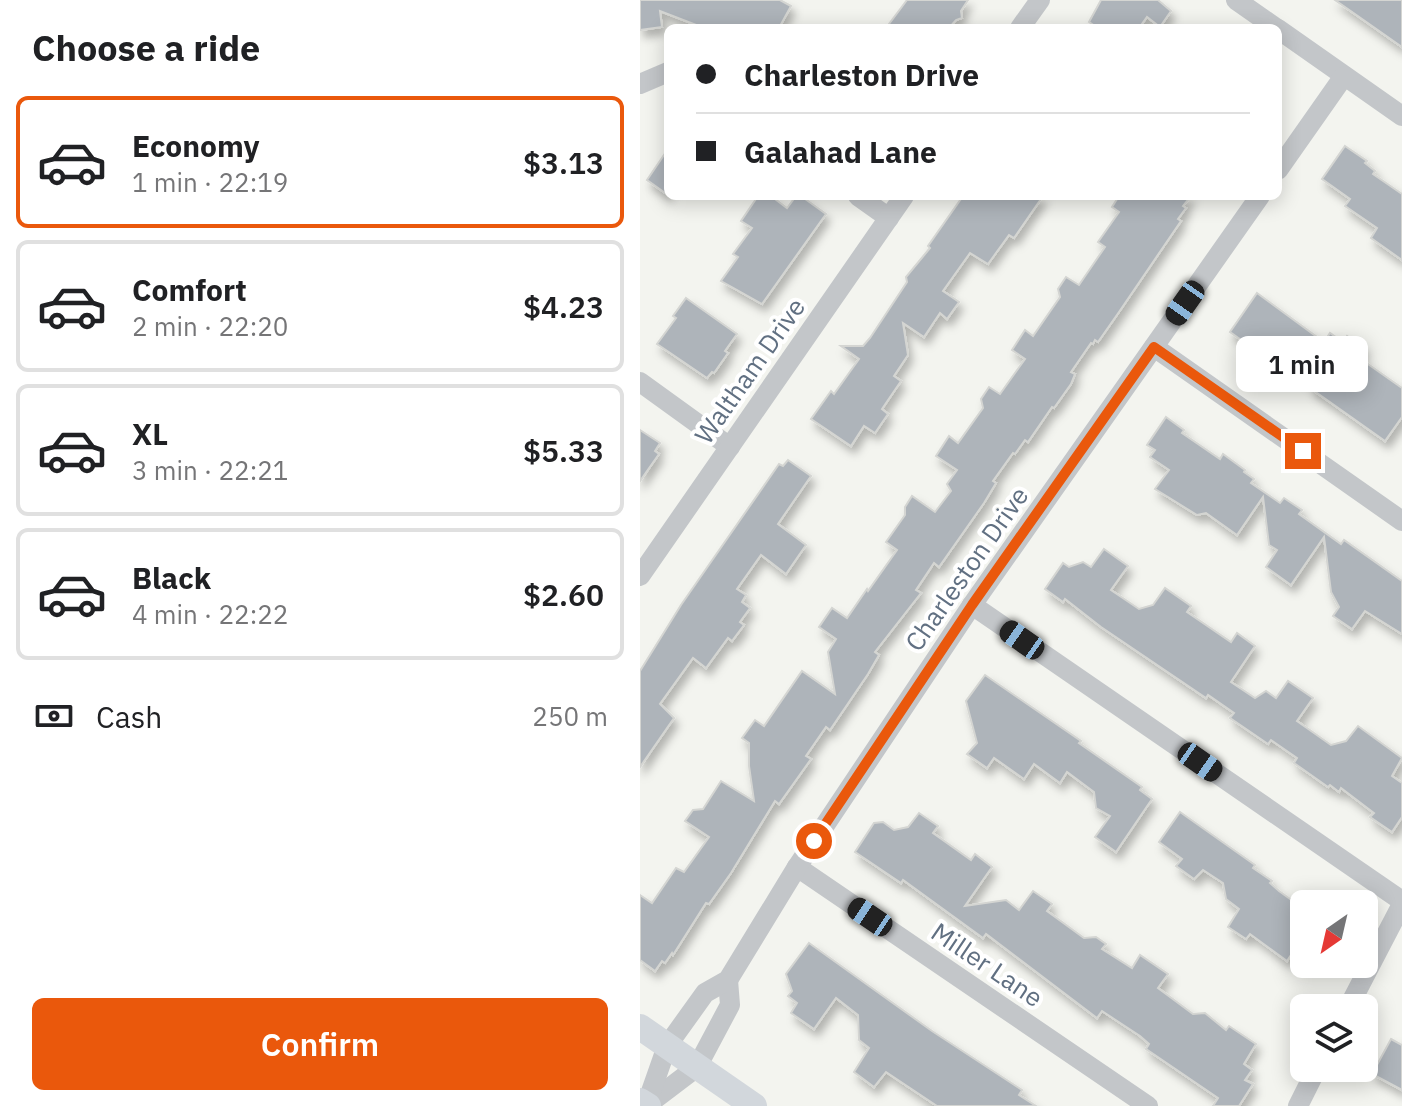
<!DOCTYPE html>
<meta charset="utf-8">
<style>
body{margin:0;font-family:"IBM Plex Sans",sans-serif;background:#f2f2f2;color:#202124;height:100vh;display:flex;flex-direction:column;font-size:30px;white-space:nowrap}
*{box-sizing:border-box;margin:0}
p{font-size:26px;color:#757577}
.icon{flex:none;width:44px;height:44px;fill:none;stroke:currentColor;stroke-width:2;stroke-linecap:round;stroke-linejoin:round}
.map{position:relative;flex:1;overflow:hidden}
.panel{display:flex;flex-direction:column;background:#fff;width:640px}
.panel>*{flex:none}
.guide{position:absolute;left:24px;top:24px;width:618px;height:176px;border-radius:12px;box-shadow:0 4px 20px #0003;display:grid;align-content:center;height:176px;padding:0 32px;background:#fff}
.needle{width:52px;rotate:214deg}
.tools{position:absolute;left:650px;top:890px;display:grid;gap:16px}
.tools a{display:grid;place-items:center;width:88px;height:88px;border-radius:12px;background:#fff;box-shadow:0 4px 20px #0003;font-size:40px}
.end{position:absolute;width:36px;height:36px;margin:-18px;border:10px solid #ea580c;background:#fff;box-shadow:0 0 0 4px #fff}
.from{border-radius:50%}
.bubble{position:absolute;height:56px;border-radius:12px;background:#fff;box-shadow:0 4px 20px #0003;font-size:26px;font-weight:600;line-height:56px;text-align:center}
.car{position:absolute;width:24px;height:48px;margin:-24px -12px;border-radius:10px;box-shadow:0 0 6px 2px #0007;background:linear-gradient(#222 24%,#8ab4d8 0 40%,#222 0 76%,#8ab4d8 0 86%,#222 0)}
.guide b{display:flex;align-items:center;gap:28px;height:76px;font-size:30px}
.guide b+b{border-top:2px solid #e0e0e0}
.guide i{width:20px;height:20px;background:#202124}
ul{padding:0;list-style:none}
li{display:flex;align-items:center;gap:24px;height:132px;margin:0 16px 12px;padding:0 16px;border:4px solid #e0e0e0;border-radius:12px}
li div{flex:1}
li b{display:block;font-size:30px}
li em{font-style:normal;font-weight:600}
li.selected{border-color:#ea580c}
li>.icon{width:72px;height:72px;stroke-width:1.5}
h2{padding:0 32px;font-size:36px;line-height:96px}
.pay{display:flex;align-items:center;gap:20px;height:88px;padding:0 32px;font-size:30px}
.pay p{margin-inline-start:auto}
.primary-button{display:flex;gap:16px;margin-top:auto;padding:16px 32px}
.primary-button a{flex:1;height:92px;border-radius:12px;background:#ea580c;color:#fff;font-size:32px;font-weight:600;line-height:92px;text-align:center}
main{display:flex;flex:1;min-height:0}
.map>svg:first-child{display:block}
.building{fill:#aeb4ba;stroke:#d4d5d2;stroke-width:2;filter:url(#shadow)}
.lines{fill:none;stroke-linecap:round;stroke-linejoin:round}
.minor{stroke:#c3c6c9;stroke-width:20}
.major{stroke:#d2d7dc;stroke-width:26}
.route{stroke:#ea580c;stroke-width:10}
.labels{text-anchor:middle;stroke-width:8;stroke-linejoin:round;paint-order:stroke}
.street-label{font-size:26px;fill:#617082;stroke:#fff}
</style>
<main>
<section class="panel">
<h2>Choose a ride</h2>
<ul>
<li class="selected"><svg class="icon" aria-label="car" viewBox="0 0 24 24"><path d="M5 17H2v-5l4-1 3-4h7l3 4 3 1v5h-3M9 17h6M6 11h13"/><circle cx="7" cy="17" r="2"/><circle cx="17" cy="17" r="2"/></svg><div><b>Economy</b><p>1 min · 22:19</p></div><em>$3.13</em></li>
<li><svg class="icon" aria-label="car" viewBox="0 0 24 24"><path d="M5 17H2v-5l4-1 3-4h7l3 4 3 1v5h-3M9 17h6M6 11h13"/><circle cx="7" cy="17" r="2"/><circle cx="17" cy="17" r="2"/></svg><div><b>Comfort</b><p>2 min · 22:20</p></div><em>$4.23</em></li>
<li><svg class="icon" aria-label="car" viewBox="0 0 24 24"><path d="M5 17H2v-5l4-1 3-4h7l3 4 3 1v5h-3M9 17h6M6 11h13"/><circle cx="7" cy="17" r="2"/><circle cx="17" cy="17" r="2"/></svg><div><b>XL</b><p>3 min · 22:21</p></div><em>$5.33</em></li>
<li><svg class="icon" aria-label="car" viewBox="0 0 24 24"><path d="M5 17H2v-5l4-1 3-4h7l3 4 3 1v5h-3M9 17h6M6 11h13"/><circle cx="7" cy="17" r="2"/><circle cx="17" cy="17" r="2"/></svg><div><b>Black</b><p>4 min · 22:22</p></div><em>$2.60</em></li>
</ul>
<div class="pay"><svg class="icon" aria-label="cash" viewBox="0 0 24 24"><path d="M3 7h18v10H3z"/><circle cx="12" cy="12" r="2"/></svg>Cash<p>250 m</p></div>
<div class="primary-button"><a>Confirm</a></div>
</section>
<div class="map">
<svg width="762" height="1106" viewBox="0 0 762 1106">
<defs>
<filter id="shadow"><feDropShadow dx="4" dy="7" stdDeviation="4" flood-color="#0004"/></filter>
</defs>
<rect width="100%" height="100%" fill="#f3f4ef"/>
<g class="building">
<path d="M0 0H140L151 6 139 28H64L20 11 22 27 0 30Z"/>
<path d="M267 0H328L321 11 322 18 316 20 309 28H246Z"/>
<path d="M461 0H518L531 11 520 27 507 17 499 28H458L449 22Z"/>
<path d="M695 0H762V47Z"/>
<path d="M705 146 727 161 725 163 735 171 733 174 762 194V260L731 238 737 228 705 206 710 199 682 179Z"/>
<path d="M28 149V195L7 180Z"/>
<path d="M118 196H131L147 208 156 196H161L186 214 122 304 81 281 98 257 93 254 112 228 101 221Z"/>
<path d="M323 196H403L374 238 369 235 348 264 330 253 303 291 319 302 307 319 300 313 284 337 263 323 268 355 254 376 261 381 242 409 248 414 235 433 224 426 211 446 171 419 191 391 194 394 219 359 201 346H223L230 338 267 282 266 277 290 248 288 246Z"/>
<path d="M479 196H551L543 206 546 208 538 219 541 221 479 312 458 342 455 340 453 344 451 343 431 372 435 374 431 384 414 408 412 407 388 442 385 440 375 454 373 453 353 481 356 483 344 503 299 567 294 563 276 590 281 593 235 652 239 655 228 674 190 730 186 727 166 756 171 759 139 804 135 801 91 873 69 904 66 903 33 955 32 953 25 963 22 961 15 971 0 960V895L12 903 36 868 44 872 69 837 45 821 53 810 63 809 81 781 114 801 109 766V743L102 738 115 720 124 726 162 671 195 694 188 652 196 639 179 627 192 608 207 618 227 589 228 591 257 550 246 542 265 515V507L272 496 295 512 311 491 307 484 317 470 296 456 309 436 318 443 343 408 341 399 349 387 360 394 385 359 372 350 385 330 393 336 420 297 418 289 426 277 439 285 465 247 458 242 479 212 472 207Z"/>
<path d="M617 293 684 342 690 333 703 342 707 336 724 348 718 357 762 388V417L745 441 670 388 673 383 624 350 621 354 590 332Z"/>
<path d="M46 298 97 334 85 351 88 353 74 373 72 372 67 378 17 344 36 318 33 316Z"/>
<path d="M526 417 544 430 542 433 580 459 583 454 605 470 604 472 614 479 611 483 640 503 644 498 662 510 659 514 701 544 704 540 762 581V634L725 611 712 629 693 616 699 607 691 592 684 537 651 585 626 567 637 550 629 545 623 497 597 535 566 513 557 515 515 489 529 470 510 457 515 450 507 445Z"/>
<path d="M0 430 20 443 15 451 19 454 0 481Z"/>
<path d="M148 460 171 476 138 524 166 545 146 574 121 555 97 589 106 595 102 602 110 608 100 622 104 625 92 641 88 638 66 668 53 658 20 704 34 718 0 767V671L41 605 139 464 143 466Z"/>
<path d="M464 549 488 566 471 590 499 609 513 605 525 588 551 606 547 612 591 642 597 633 615 646 591 682 615 698 626 691 636 698 648 681 673 698 657 721 691 745 706 741 718 726 762 758 752 776 762 783V817L752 832 730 817 734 813 701 788 699 792 690 785 688 787 654 763 657 758 631 740 628 744 590 718 594 713 568 695 566 698 461 627 425 599 423 602 405 589 423 563 429 567 443 562 451 567Z"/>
<path d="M345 675 441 741 439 743 502 787 500 790 512 799 476 852 455 837 470 816 456 808 454 792 427 772 420 783 394 764 384 779 354 758 347 768 327 754 337 743 326 701Z"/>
<path d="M540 812 615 865 613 868 632 881 630 883 639 891 664 909V960L653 952 647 961 610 934 606 939 588 927 599 909 586 899 583 883 563 870 554 879 536 866 542 859 519 842Z"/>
<path d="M279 813 298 826 293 833 331 860 335 854 352 867 325 906 366 900 379 910 393 891 412 904 407 911 444 938 456 937 466 944 462 949 492 968 500 955 528 974 518 988 553 1014 565 1013 586 1030 589 1026 616 1044 604 1064 612 1070 605 1080 613 1084 599 1106H573L578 1098 506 1049 509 1044 500 1036 462 1011 457 1018 346 934 343 938 263 880 261 883 215 852 234 823 243 822 254 830 268 827Z"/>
<path d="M169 943 292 1031 382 1090 379 1095 396 1106H297L246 1072 234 1087 214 1072 229 1048 219 1040 218 1015 196 998 174 1029 151 1013 157 1003 148 996 152 991 146 974Z"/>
<path d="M751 1039 762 1045V1090L732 1074Z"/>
</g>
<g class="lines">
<g class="minor">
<path d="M596 0 636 28"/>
<path d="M380 28 400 0"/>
<path d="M638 29 762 116"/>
<path d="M0 84 28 72"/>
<path d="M638 170 704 76"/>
<path d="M218 196 249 218"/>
<path d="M514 347 762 521"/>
<path d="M0 382 90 447"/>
<path d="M0 576 264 196"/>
<path d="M332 605 762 901"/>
<path d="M157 867 508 1106"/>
<path d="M708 1008 762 904"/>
<path d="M7 1105 57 1067 90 1005 88 980"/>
<path d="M6 1106 27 1046 65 993 88 980 157 867 332 605 620 196"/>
<path d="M658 1106 677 1068"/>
</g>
<g class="major">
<path d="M0 1027 114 1106"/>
<path d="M0 1101 8 1106"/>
</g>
</g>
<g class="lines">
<path class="route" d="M174 841 332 605 514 347 663 451"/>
</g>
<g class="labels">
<g class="street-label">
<text transform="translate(110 371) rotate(-55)" y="9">Waltham Drive</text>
<text transform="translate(327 569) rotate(-55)" y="9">Charleston Drive</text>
<text transform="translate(347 965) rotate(34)" y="9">Miller Lane</text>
</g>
</g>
</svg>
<div class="tools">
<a><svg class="needle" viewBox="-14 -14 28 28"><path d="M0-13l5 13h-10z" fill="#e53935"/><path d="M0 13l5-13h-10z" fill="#757577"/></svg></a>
<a><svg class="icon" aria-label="layers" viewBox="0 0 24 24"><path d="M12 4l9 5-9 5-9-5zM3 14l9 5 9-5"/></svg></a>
</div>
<i class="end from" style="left:174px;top:841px"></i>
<i class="end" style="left:663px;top:451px"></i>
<div class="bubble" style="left:596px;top:336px;width:132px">1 min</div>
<i class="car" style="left:545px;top:303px;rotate:215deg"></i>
<i class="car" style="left:382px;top:640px;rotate:305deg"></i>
<i class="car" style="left:560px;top:762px;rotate:125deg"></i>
<i class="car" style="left:230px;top:917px;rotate:304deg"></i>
<div class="guide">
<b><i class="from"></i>Charleston Drive</b>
<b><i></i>Galahad Lane</b>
</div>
</div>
</main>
